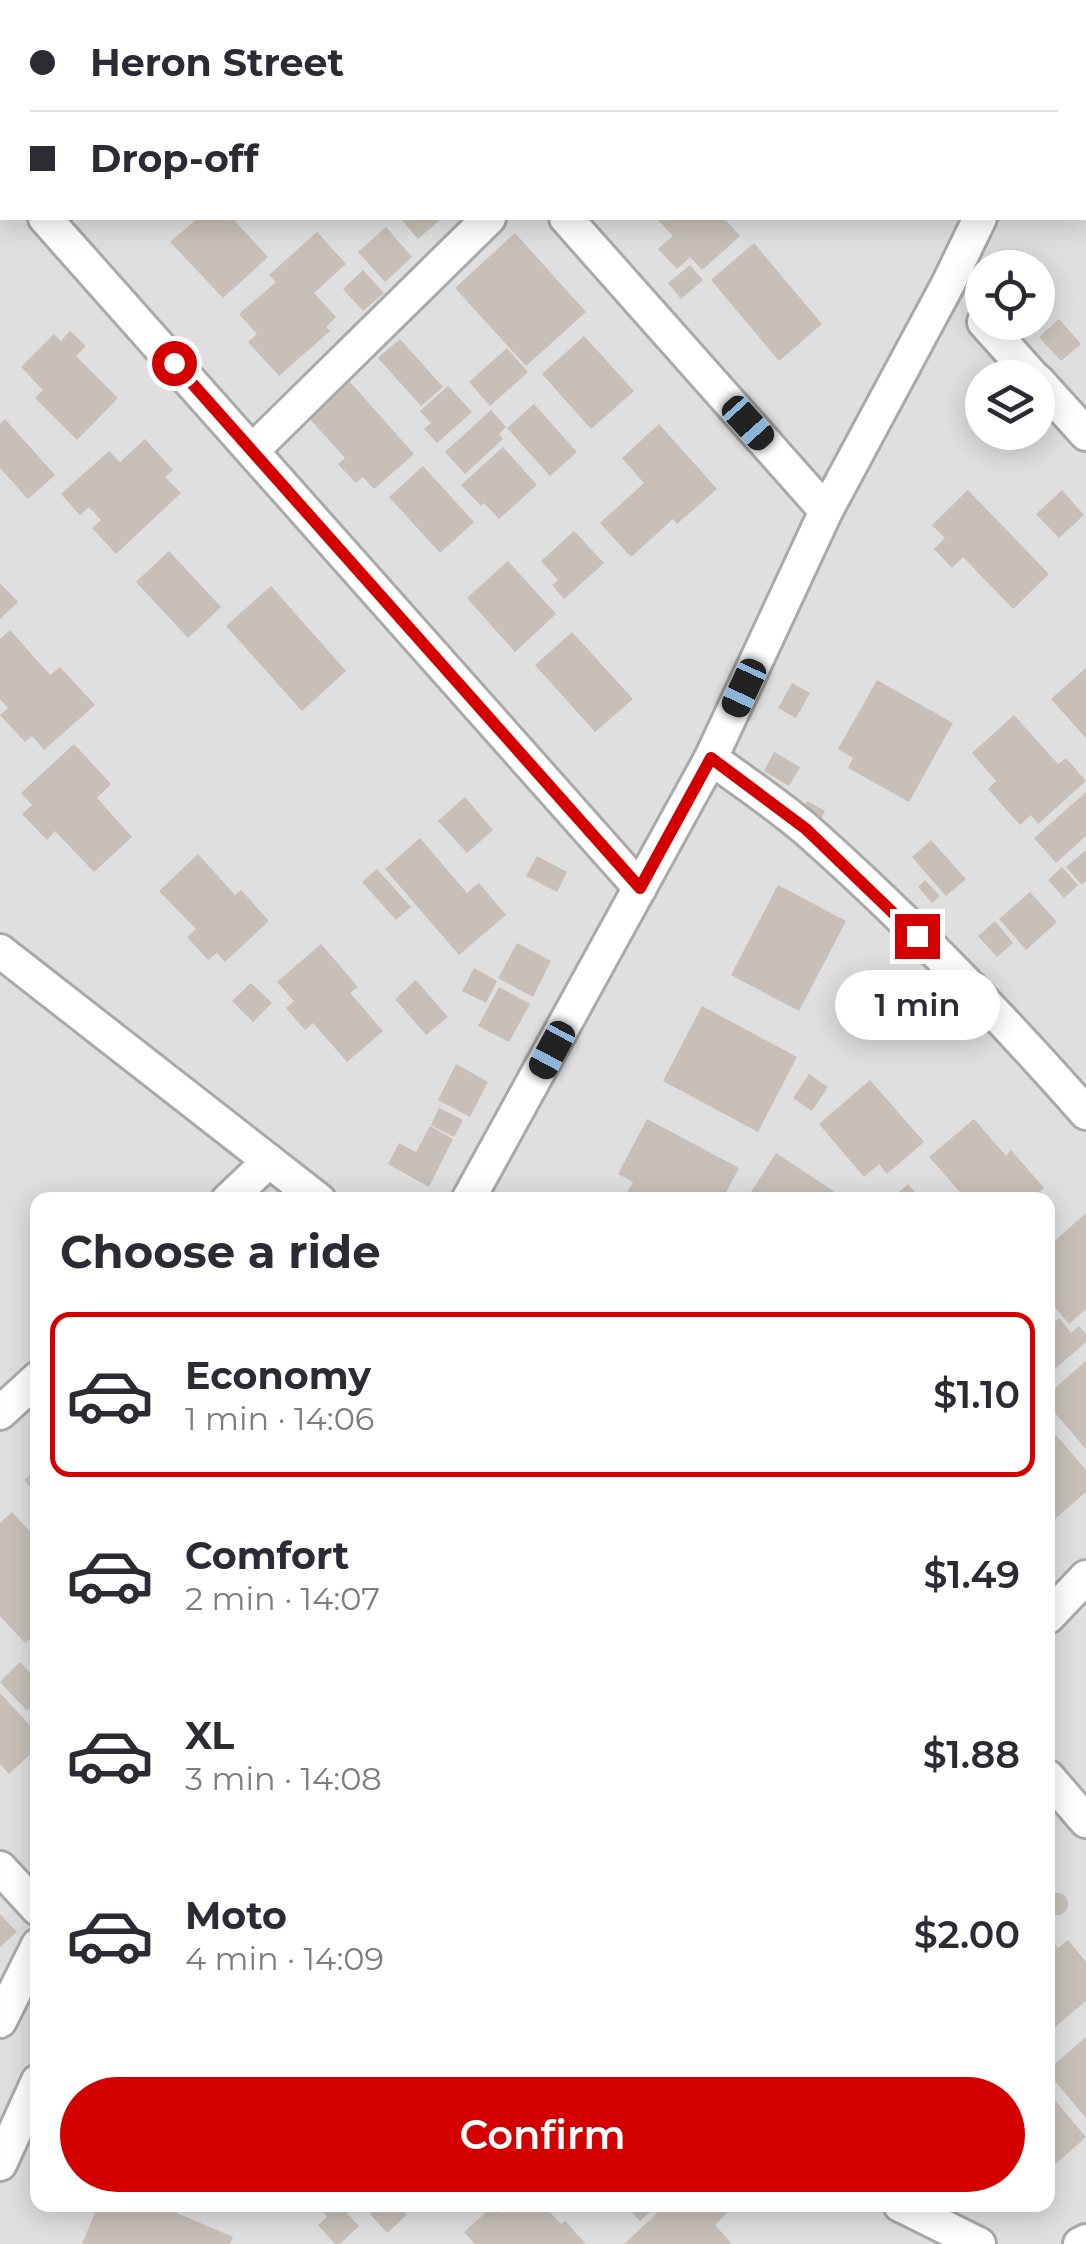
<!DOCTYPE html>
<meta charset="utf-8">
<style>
body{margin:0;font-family:Montserrat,sans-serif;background:#f7f7f7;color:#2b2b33;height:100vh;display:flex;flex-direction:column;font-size:38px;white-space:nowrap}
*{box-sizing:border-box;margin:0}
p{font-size:32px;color:#7c7c81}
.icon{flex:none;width:55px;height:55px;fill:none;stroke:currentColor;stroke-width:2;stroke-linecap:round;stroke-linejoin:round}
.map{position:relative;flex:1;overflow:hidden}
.drawer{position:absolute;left:30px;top:1192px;width:1025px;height:1020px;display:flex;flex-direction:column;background:#fff;border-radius:20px;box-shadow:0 5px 25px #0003}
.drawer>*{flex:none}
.banner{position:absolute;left:0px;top:0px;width:1088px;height:220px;box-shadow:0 5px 25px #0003;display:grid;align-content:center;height:220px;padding:0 30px;background:#fff}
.tools{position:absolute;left:965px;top:250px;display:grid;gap:20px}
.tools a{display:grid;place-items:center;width:90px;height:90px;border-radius:50%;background:#fff;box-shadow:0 5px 25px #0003;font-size:50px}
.end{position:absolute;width:45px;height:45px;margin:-22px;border:12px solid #d40000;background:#fff;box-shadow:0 0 0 5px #fff}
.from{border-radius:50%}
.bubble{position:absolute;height:70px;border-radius:35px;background:#fff;box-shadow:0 5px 25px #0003;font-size:32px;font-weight:600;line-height:70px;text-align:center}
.car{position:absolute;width:30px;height:60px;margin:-30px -15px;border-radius:12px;box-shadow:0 0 8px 2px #0007;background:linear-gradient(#222 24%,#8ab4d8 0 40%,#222 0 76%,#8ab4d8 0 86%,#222 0)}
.banner b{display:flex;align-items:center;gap:35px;height:95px;font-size:38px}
.banner b+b{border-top:2px solid #e1e1e2}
.banner i{width:25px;height:25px;background:#2b2b33}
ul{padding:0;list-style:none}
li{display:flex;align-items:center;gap:30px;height:165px;margin:0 20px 15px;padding:0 10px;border:5px solid transparent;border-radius:20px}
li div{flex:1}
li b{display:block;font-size:38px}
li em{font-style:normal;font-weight:600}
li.on{border-color:#d40000}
li>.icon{width:90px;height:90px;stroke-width:1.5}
h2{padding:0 30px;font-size:45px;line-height:120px}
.action{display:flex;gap:20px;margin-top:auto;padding:20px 30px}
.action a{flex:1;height:115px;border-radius:60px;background:#d40000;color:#fff;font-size:40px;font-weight:600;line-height:115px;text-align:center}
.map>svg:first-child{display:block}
.residential{fill:#e0dfdf;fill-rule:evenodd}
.building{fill:#c7bfb8}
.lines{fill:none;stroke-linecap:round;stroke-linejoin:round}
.minor-casing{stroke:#a9a9a9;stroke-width:38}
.minor{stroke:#fff;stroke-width:32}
.route{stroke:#d40000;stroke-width:12}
</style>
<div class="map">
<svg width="1086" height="2244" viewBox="0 0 1086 2244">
<rect width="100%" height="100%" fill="#f2efe9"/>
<path class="residential" d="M0 0H1086V2244H0ZM2 2H1085V218H2ZM982 268H1038V322H982ZM982 378H1038V432H982ZM38 1200H1048V2205H38Z"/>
<g class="building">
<path d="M198 218H232L268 257 223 298 170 242Z"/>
<path d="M400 218H442L418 239Z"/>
<path d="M656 218H724L740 236 702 270 690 257 677 269 658 249 673 236Z"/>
<path d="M386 227 412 257 385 282 358 252Z"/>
<path d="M317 232 346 264 314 293 336 317 326 327 330 331 279 376 248 342 257 334 239 314 276 282 269 275Z"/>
<path d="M515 233 586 312 526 366 455 288Z"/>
<path d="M754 243 822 324 779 361 711 280Z"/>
<path d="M690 265 703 280 681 299 668 283Z"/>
<path d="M363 270 384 293 363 311 343 289Z"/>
<path d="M1059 319 1081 344 1061 361 1039 337Z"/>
<path d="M70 331 86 346 76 356 118 398 77 440 35 398 43 390 21 367 54 334 61 341Z"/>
<path d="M584 336 634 391 591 429 542 374Z"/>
<path d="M400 339 443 387 421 406 378 358Z"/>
<path d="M507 348 528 372 490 406 469 382Z"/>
<path d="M350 382 414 454 374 489 363 477 356 483 338 464 345 458 310 419Z"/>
<path d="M448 386 472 412 437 443 424 429 431 423 420 411Z"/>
<path d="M534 404 577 452 550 476 507 428Z"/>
<path d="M491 410 506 427 499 434 503 439 465 474 445 452Z"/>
<path d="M5 419 55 475 28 499 0 468V424Z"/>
<path d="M659 424 717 489 677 524 673 519 631 557 600 523 644 483 622 458Z"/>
<path d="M145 439 173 470 165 477 181 493 116 554 92 528 101 520 89 507 80 515 61 494 109 451 120 462Z"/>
<path d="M503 447 537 485 499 519 484 503 481 506 461 485Z"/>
<path d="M423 466 474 522 440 553 389 497Z"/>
<path d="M968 490 1049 574 1013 609 963 557 952 568 934 549 945 538 932 525Z"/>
<path d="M1062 490 1084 515 1059 538 1036 514Z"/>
<path d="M574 531 604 563 564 599 552 585 558 580 541 561Z"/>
<path d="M169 551 221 607 188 638 136 582Z"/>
<path d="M508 561 556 614 515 652 467 598Z"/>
<path d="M0 583 18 602 0 619Z"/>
<path d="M271 586 346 671 302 711 226 626Z"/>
<path d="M10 630 50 675 60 667 95 705 44 750 32 736 25 742 0 715 8 708 0 699V639Z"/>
<path d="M572 632 633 699 595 732 535 665Z"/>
<path d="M1086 668V738L1051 699Z"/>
<path d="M877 680 953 723 909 802 848 768 853 758 838 749Z"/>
<path d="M792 683 810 693 796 718 778 708Z"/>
<path d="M1014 715 1058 764 1066 758 1086 781 1038 824 1031 815 1020 825 988 789 996 781 972 753Z"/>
<path d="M74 744 111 784 97 798 132 837 94 872 55 831 47 840 22 814 32 805 21 793Z"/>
<path d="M774 752 800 767 789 786 764 771Z"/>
<path d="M1086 792V836L1056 863 1034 838Z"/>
<path d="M465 797 493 830 467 853 438 821Z"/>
<path d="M807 801 825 811 818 825 799 814Z"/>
<path d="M420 838 467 893 479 883 506 915 459 955 385 869Z"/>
<path d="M931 840 966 879 946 896 912 857Z"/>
<path d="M1086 850V881L1082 885 1066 867Z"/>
<path d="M198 854 235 895 241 890 269 921 225 962 217 953 208 960 187 937 196 929 159 891Z"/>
<path d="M537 856 567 872 557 892 526 876Z"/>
<path d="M1062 867 1078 885 1064 898 1048 880Z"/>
<path d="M377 869 411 907 396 920 362 882Z"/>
<path d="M925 880 940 896 932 903 918 887Z"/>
<path d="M778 885 846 921 799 1011 731 975Z"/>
<path d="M1030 892 1057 922 1026 950 999 919Z"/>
<path d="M995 921 1013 943 997 957 978 936Z"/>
<path d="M517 943 551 961 533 997 498 978Z"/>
<path d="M321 944 358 987 350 993 383 1031 347 1062 313 1023 305 1030 286 1008 294 1001 277 982Z"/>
<path d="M474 968 497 981 486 1003 462 991Z"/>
<path d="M864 974 885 998 867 1015 846 990Z"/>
<path d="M416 980 448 1017 426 1035 395 999Z"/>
<path d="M251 983 272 1003 253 1022 232 1001Z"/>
<path d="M499 987 530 1004 509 1042 478 1026Z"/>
<path d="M702 1006 797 1057 758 1132 663 1081Z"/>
<path d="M456 1064 488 1082 470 1117 438 1100Z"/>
<path d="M809 1074 828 1087 812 1111 793 1098Z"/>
<path d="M870 1080 924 1142 887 1174 879 1164 864 1177 819 1124Z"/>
<path d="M439 1108 463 1120 454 1137 431 1125Z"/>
<path d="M647 1119 739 1168 722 1200H623L633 1182 618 1174Z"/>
<path d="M974 1119 1006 1156 1011 1150 1044 1188 1030 1200H967L929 1157Z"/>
<path d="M430 1126 453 1139 429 1187 388 1164 399 1143 416 1152Z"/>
<path d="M776 1153 847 1200H746Z"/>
<path d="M908 1184 922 1200 931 1192 938 1200H890Z"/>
<path d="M1086 1213V1309L1069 1324 1048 1299V1247Z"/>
<path d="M1059 1318 1071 1333 1079 1326 1086 1334V1342L1048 1375V1328Z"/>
<path d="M1086 1361V1449L1048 1405V1394Z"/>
<path d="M1048 1426 1086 1470V1492L1055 1519 1048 1509Z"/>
<path d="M38 1468V1495L24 1480Z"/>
<path d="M12 1512 38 1540V1632L25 1643 0 1616V1523Z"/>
<path d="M20 1662 38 1681V1714L31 1707 27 1711 0 1682Z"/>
<path d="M0 1693 38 1734V1747L9 1774 0 1764Z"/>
<circle cx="1057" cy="1904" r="11"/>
<path d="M0 1914 17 1932 0 1947Z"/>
<path d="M1048 1927 1053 1934 1049 1937 1058 1948 1068 1940 1086 1962V2001L1048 2033Z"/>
<path d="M1086 2037V2118L1048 2073V2070Z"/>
<path d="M1048 2092 1086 2137 1048 2171Z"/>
<path d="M98 2205H158L233 2237 230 2244H82Z"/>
<path d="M324 2205H339L359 2226 340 2244H335L318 2225 327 2217 320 2208Z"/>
<path d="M380 2205H398L407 2215 387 2233 370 2214Z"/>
<path d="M494 2205 503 2213 512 2205H543L561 2224 565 2221 586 2244H475L464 2232Z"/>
<path d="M625 2205H658L640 2221Z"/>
<path d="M666 2205H720L727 2213 715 2225 732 2244H624Z"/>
</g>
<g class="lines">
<defs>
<g id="minor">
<path d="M373 0 375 2"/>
<path d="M928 0 931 2"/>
<path d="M505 2 508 0"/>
<path d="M1081 2 1082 0"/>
<path d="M1085 92 1086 93"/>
<path d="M0 166 2 169"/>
<path d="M45 218 640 888"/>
<path d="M566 218 826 511"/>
<path d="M984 322 1034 378"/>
<path d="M1038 381 1086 434"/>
<path d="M252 451 489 218"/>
<path d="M711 758C743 782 778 805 808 831 907 919 999 1014 1086 1113"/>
<path d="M0 951 319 1200"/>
<path d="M228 1200 269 1161"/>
<path d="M468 1200 711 758 826 511 948 284 980 218"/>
<path d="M0 1413 38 1378"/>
<path d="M1048 1617 1086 1577"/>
<path d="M1048 1777 1086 1821"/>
<path d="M0 1868 38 1909"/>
<path d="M0 2021 38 1945"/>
<path d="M0 2164 38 2081"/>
<path d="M900 2205 979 2244"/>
<path d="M1080 2244 1086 2241"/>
</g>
</defs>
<use href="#minor" class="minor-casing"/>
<use href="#minor" class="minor"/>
</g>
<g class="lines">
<path class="route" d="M174 363 640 888 711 758 806 829 917 936"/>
</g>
</svg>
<div class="tools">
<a><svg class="icon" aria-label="locate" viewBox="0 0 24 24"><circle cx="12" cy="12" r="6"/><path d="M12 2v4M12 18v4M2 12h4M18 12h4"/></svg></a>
<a><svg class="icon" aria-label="layers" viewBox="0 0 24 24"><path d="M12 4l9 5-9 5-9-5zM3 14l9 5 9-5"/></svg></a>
</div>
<i class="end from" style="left:174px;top:363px"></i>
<i class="end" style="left:917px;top:936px"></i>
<div class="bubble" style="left:835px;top:970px;width:165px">1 min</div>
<i class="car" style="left:748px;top:423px;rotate:138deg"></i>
<i class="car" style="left:744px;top:688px;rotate:205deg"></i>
<i class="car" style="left:552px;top:1050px;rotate:208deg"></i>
<div class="banner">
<b><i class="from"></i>Heron Street</b>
<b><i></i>Drop-off</b>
</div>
<section class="drawer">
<h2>Choose a ride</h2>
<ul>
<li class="on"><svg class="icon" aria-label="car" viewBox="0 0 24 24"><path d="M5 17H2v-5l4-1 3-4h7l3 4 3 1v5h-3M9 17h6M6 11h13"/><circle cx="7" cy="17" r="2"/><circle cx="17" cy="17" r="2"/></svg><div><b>Economy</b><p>1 min · 14:06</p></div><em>$1.10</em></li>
<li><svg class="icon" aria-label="car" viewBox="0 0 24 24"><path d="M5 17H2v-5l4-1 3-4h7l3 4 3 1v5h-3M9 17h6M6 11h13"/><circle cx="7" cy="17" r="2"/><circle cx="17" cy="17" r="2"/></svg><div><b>Comfort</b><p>2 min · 14:07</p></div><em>$1.49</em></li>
<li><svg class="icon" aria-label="car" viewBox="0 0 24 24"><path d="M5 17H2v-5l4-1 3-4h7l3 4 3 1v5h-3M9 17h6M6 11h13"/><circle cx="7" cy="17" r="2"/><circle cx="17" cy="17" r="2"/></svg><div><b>XL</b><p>3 min · 14:08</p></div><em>$1.88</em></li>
<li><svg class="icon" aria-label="car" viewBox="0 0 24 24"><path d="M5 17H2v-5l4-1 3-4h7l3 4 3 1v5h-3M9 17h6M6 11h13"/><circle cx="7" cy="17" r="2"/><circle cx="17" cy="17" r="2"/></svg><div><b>Moto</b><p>4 min · 14:09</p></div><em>$2.00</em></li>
</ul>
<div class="action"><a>Confirm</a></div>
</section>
</div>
